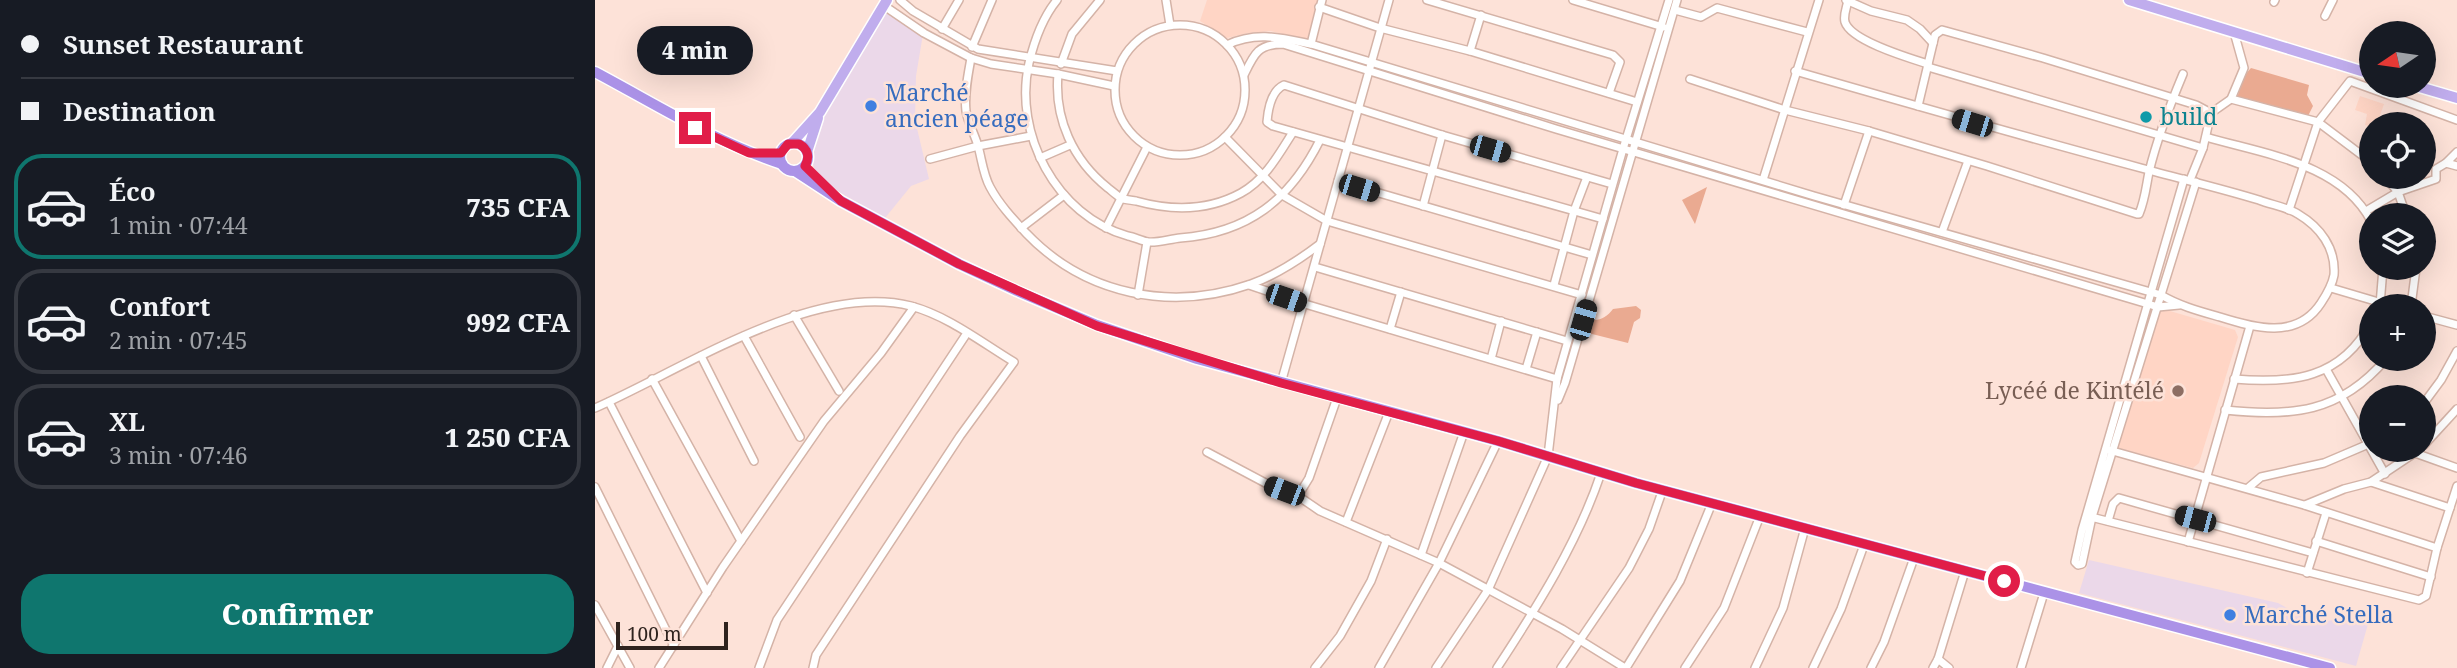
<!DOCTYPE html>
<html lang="fr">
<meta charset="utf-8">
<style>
body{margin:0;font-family:"Noto Serif",serif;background:#20242c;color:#f1f3f6;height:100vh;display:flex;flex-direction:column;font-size:26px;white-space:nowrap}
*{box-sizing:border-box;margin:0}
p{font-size:23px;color:#9ea1a6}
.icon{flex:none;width:38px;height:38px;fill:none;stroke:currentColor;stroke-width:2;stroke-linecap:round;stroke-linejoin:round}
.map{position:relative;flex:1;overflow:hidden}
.sheet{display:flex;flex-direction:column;background:#171b24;width:595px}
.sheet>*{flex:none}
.guide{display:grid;align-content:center;height:154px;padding:0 21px;background:#171b24}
.needle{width:46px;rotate:257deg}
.tools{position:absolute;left:1764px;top:21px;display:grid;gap:14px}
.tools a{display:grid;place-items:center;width:77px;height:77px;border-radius:50%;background:#171b24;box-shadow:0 7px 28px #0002;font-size:35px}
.scale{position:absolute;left:21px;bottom:18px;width:112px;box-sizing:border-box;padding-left:7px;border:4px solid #2f231e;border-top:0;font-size:19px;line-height:24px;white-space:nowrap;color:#2f231e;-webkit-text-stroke:5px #fde2d8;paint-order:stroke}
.end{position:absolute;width:32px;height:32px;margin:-16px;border:9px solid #e11d48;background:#fff;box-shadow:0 0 0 4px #fff}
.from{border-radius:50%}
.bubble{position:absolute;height:49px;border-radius:24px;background:#171b24;box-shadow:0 7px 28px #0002;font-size:23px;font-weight:800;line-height:49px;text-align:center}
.car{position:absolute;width:21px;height:42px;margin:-21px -10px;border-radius:9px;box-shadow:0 0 5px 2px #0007;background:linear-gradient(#222 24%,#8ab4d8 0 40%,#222 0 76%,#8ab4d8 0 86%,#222 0)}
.guide b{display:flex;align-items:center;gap:24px;height:66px;font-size:26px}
.guide b+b{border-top:2px solid #363941}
.guide i{width:18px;height:18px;background:#f1f3f6}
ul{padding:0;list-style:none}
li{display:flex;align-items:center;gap:21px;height:105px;margin:0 14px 10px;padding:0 7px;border:4px solid #363941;border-radius:28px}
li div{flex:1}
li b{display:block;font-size:26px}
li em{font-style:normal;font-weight:800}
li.selected{border-color:#0f766e}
li>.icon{width:63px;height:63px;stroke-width:1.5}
.cta{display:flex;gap:14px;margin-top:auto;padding:14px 21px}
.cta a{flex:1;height:80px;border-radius:28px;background:#0f766e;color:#fff;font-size:28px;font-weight:800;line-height:80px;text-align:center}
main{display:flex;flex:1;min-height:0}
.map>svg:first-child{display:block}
.commercial{fill:#ebd8e9}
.built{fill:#ffd5c5}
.green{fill:#eaaa91}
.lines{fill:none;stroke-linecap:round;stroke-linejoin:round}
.minor-casing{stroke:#d4b3a7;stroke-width:10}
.primary-casing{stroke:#fff;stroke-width:13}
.trunk-casing{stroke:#fff;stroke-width:13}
.minor{stroke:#fff;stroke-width:7}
.primary{stroke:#c0aded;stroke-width:10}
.trunk{stroke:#ab92e7;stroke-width:10}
.route{stroke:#e11d48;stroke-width:9}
.shop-dot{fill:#3f7fe0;stroke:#fde2d8;stroke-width:2.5}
.culture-dot{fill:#0f9aa8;stroke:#fde2d8;stroke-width:2.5}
.education-dot{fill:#8d6e63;stroke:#fde2d8;stroke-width:2.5}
.labels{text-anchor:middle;stroke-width:5;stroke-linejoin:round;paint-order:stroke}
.shop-label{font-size:23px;fill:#366cbe;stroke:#fde2d8;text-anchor:start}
.culture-label{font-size:23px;fill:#0d838f;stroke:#fde2d8;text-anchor:start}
.education-label{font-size:23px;fill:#785e54;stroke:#fde2d8;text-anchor:end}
</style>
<main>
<section class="sheet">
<div class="guide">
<b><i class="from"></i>Sunset Restaurant</b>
<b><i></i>Destination</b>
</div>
<ul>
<li class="selected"><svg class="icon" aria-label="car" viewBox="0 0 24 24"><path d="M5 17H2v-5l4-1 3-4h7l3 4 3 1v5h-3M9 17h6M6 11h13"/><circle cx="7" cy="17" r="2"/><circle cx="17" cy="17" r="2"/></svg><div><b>Éco</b><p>1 min · 07:44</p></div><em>735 CFA</em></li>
<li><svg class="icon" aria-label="car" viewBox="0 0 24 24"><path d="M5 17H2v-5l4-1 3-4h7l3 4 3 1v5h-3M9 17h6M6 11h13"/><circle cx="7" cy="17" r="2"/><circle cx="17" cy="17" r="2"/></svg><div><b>Confort</b><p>2 min · 07:45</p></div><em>992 CFA</em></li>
<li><svg class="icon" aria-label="car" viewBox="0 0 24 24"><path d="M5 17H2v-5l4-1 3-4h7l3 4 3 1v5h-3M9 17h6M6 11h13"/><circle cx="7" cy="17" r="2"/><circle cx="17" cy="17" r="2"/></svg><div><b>XL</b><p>3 min · 07:46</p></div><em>1 250 CFA</em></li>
</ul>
<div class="cta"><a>Confirmer</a></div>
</section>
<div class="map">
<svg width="1862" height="668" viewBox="0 0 1862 668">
<rect width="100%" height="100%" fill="#fde2d8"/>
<g class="commercial">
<path d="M289 7 328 34 321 76 320 120 334 179 316 186 290 218 235 187 220 170 214 152 226 115Z"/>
<path d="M1494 560 1683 603 1712 619 1725 622 1753 618 1773 624 1761 666 1484 593Z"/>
</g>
<g class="built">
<path d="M612 0H725L714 41 676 31 653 33 632 38 605 21Z"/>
<path d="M1765 96 1789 104 1782 124H1776V127L1770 125 1772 114 1760 110Z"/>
<path d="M1568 309 1640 330 1643 337 1604 463 1598 468 1523 448 1522 444 1564 310Z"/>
</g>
<g class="green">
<path d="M1656 68 1714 85 1712 95 1718 106 1713 116 1642 98 1649 76Z"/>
<path d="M1112 187 1100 224 1087 200Z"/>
<path d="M1041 306 1046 310 1045 318 1039 322 1033 343 993 333 988 323 992 319C1004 322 1011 318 1018 309Z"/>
</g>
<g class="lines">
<defs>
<g id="minor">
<path d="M305 0 318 11 383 49 522 71"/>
<path d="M462 0C448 17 439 42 434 63 418 133 461 216 533 236 539 237 547 241 553 242 563 243 575 239 585 238 653 233 695 200 725 140"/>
<path d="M571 0 575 25"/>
<path d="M832 0 1018 55 1025 62 1014 93"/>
<path d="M978 0 1068 27"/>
<path d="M1251 0 1276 11 1312 20 1325 29 1338 43"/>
<path d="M1253 0C1252 7 1248 15 1250 22 1256 41 1314 58 1333 64"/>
<path d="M1679 2 1680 0"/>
<path d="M288 5 329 33 376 58 396 64 463 74 519 86"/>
<path d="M724 7 785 28 875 51 1042 102"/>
<path d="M1080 10 1106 17 1122 8 1212 32"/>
<path d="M1730 16 1738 0"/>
<circle cx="585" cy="90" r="65"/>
<path d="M347 29 364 0"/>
<path d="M716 44 727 0"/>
<path d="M632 45C661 31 686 38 716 44L1219 196 1566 295C1585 306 1604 311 1625 317 1660 328 1702 340 1726 303 1732 294 1737 286 1739 275 1741 248 1725 227 1703 214 1692 207 1677 205 1664 200 1625 188 1586 179 1546 168 1430 137 1315 104 1200 71"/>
<path d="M377 47 397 0"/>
<path d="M875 51 886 15"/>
<path d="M376 58C373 75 369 94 371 111 373 123 380 135 383 146 387 160 388 174 395 187 404 204 418 219 431 233 490 295 576 312 656 284 681 275 704 260 725 244"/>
<path d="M466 64 477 34 505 0"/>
<path d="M1333 67 1608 148"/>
<path d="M463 74C459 119 478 160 513 188 517 191 521 195 526 198 530 200 537 200 541 201 577 211 613 211 646 193 670 180 684 154 698 132"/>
<path d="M649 75C659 54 663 44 688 44L961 129 1553 304 1563 307 1584 305"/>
<path d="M1095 79 1190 110 1274 131 1392 166 1542 214H1544C1550 200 1551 187 1554 172 1562 139 1575 105 1588 74"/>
<path d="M1636 99 1723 122 1776 162"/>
<path d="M1323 106 1340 35 1347 30 1448 58 1601 105 1616 113"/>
<path d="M630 137 687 195 732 221 987 295"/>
<path d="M1611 137C1668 154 1746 163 1776 221"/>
<path d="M445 158 475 145"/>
<path d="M335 159 383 146 436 136"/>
<path d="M1851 163 1862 166"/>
<path d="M1790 177 1803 192 1811 215"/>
<path d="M1589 179 1487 530 1480 562 1483 565 1487 564 1497 517 1601 182"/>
<path d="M1168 180 1224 0"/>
<path d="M1595 180 1608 148 1616 113 1636 99 1649 68 1639 32"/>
<path d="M743 181 997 255"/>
<path d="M1249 205 1274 131"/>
<path d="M828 206 847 135"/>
<path d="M1694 210 1723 122 1755 81 1862 120"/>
<path d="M1771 211 1803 192 1841 179V169L1851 163 1862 152"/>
<path d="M1008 219 678 126 672 122C673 109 676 91 689 85L847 135 1017 184"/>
<path d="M426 228 469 195"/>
<path d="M511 228 552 147"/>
<path d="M1347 232 1373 161"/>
<path d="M720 267 972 341"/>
<path d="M654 285 710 304 962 379"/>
<path d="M959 285 979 211 992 177"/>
<path d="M1736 288 1797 306"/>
<path d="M543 295 552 242"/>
<path d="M1785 305 1788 268"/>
<path d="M1816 306 1821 268"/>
<path d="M199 315 244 391"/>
<path d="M1829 316 1862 325"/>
<path d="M795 329 806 292"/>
<path d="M149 336 205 437"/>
<path d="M106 356 159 461"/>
<path d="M896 359 906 321"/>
<path d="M931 369 942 332"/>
<path d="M1731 369 1790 474"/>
<path d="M57 379 146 541"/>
<path d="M1639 379C1696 384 1747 379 1776 322"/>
<path d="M686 383 794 0"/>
<path d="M963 400 970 383 1082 0"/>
<path d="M14 402 112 593"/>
<path d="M1829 403 1846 380 1862 351"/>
<path d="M0 408C87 370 219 281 316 306 353 316 386 342 419 362L365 436 221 655 218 668"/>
<path d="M1630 410C1697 417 1745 413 1791 359"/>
<path d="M1829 445 1862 409"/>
<path d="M1514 450 1709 505 1842 548"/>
<path d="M612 452 676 486 703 496 725 511 844 563 967 629 1030 668"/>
<path d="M1820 453 1862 468"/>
<path d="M1776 482 1855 508"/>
<path d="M0 487 79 646"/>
<path d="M1653 488 1666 477 1729 463 1776 443"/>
<path d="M703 496 714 478 742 398"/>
<path d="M1710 505 1749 489 1776 482 1824 450"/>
<path d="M1496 517 1824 600 1831 596 1842 548 1862 486"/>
<path d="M1513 521 1518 504 1524 498 1718 553"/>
<path d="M751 522 794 412"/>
<path d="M1721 541 1836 577"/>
<path d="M1593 542 1655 326"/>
<path d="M826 555 869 432"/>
<path d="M1712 573 1731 513"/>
<path d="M0 605 35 668"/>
<path d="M1343 659 1354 668"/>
<path d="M12 668 23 646"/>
<path d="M64 668 128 567 229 421 286 353 319 307"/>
<path d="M164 668 182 620 372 333"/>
<path d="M720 668 745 636 776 581 792 539"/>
<path d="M784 668 844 563 903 441"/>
<path d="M841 668 893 590 953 456 962 379 1028 149 1074 0"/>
<path d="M902 668C942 607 983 542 1006 473"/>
<path d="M966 668 1034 568 1054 529 1068 489"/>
<path d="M1031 668 1085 581 1117 503"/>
<path d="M1090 668 1129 608 1165 516"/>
<path d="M1160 668 1188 608 1210 528"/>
<path d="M1218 668 1246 609 1269 545"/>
<path d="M1276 668 1289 642 1319 558"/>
<path d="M1338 668 1343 659 1370 571"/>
<path d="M1426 668 1449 593"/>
</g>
<g id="primary">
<path d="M1534 0 1776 74"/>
<path d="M1821 86 1862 98"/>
<path d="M197 143 225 112 292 0"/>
<path d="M212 152 223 118"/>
</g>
<g id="trunk">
<path d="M0 72C62 105 120 142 187 164"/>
<circle cx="199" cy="157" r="14"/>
<path d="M200 171 246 201 364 264 422 291 502 325 602 359 903 441 1041 483 1735 668"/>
</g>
</defs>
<use href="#minor" class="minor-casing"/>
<use href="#primary" class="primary-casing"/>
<use href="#trunk" class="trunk-casing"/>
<use href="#minor" class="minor"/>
<use href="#primary" class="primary"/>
<use href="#trunk" class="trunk"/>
</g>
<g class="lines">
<path class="route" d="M100 128 154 153H186L193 144H204C213 149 215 157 210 166L246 201 364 264 502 326 686 383 903 441 1041 483 1409 581"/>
</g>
<g class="shop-dot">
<circle cx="276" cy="106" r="7"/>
<circle cx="1635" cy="615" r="7"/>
</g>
<circle class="culture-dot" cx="1551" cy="117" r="7"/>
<circle class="education-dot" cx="1583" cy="391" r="7"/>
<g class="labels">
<g class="shop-label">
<text x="290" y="101">Marché<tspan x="290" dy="26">ancien péage</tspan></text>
<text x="1649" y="623">Marché Stella</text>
</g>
<g class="culture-label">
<text x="1565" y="125">build</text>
</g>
<g class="education-label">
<text x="1569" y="399">Lycéé de Kintélé</text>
</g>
</g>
</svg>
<div class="tools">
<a><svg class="needle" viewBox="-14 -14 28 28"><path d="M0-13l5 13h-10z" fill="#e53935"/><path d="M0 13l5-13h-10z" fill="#9ea1a6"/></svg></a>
<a><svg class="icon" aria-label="locate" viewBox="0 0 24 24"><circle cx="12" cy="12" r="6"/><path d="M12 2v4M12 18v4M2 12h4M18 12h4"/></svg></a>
<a><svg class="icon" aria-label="layers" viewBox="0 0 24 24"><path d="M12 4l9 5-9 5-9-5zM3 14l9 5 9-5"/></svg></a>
<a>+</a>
<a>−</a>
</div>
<div class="scale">100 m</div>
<i class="end from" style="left:1409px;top:581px"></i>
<i class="end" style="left:100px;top:128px"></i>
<div class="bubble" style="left:42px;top:26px;width:116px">4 min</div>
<i class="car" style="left:1377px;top:123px;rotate:287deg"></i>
<i class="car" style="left:895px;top:149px;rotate:106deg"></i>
<i class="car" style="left:764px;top:188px;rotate:107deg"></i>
<i class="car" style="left:691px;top:298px;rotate:109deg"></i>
<i class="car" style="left:988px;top:320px;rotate:16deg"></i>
<i class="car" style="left:689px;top:491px;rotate:291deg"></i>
<i class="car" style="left:1600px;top:519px;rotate:285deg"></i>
</div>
</main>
